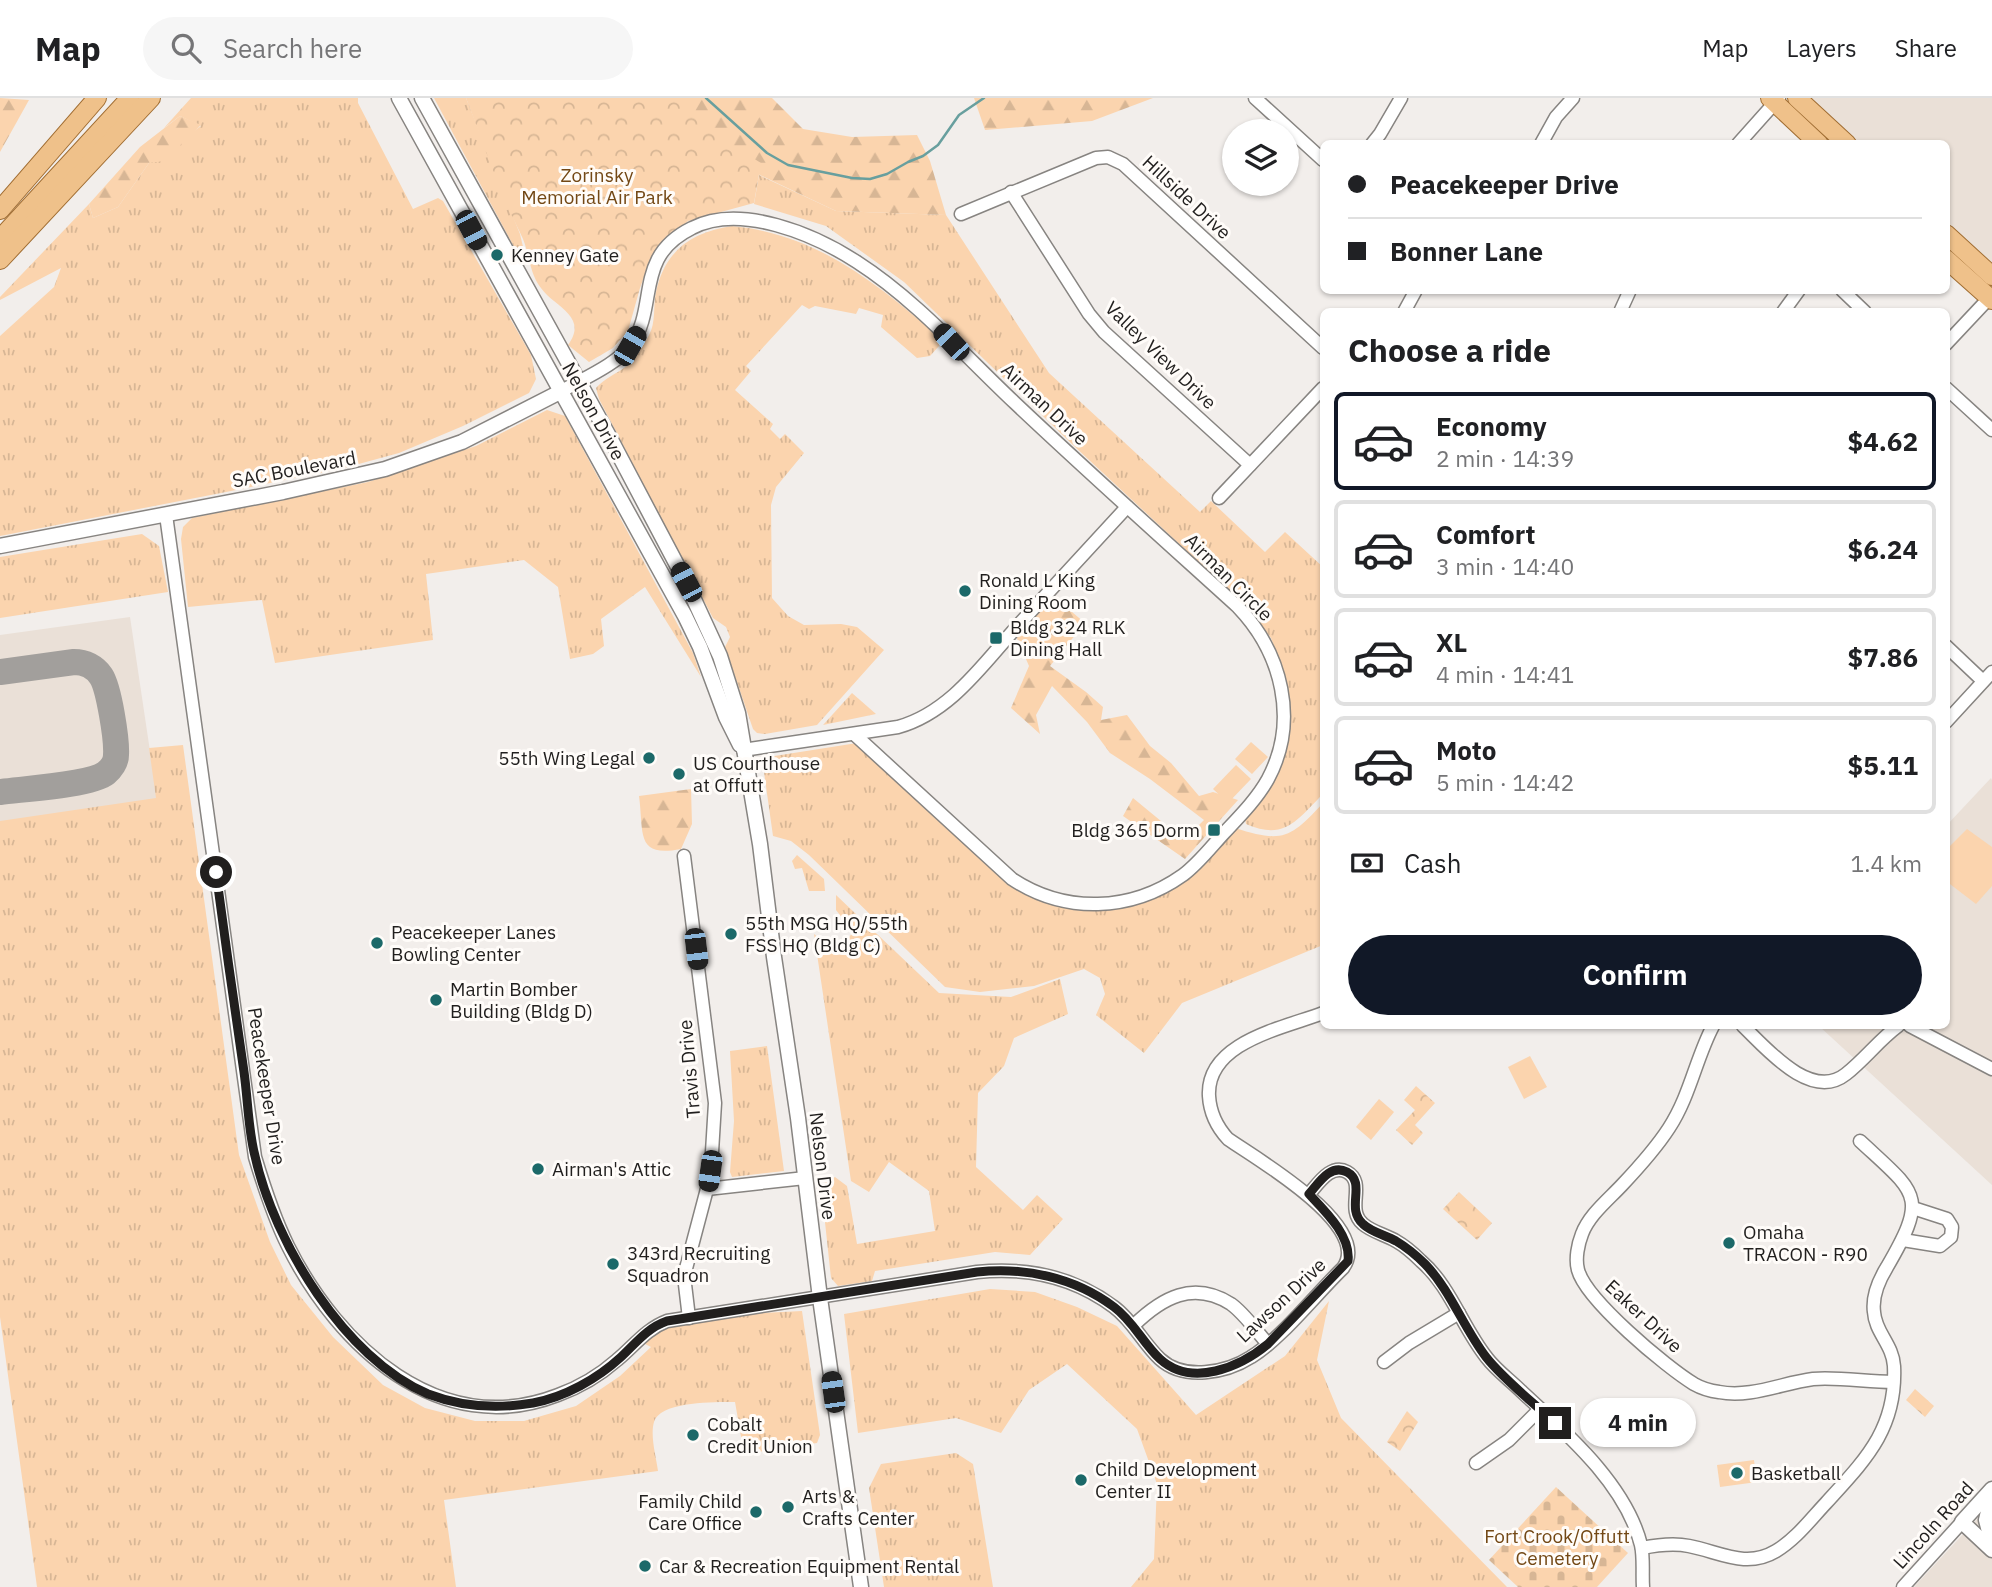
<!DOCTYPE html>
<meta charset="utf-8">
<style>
body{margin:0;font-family:"IBM Plex Sans",sans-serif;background:#f6f6f6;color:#202124;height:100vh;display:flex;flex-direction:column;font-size:26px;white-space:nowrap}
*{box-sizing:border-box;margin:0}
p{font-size:23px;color:#757577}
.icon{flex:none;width:38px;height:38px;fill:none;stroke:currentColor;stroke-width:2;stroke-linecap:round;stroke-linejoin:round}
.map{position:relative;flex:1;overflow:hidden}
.drawer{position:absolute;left:1320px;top:210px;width:630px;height:721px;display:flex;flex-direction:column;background:#fff;border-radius:10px;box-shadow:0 2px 5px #0004}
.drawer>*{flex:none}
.guide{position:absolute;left:1320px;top:42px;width:630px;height:154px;border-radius:10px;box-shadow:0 2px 5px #0004;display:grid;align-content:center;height:154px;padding:0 28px;background:#fff}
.fabs{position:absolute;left:1222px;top:21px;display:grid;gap:14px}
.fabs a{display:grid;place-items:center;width:77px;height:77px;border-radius:50%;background:#fff;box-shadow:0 2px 5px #0004;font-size:35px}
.end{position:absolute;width:32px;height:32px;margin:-16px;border:9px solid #211f1e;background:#fff;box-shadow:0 0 0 4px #fff}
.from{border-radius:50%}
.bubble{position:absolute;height:49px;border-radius:24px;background:#fff;box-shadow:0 2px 5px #0004;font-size:23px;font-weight:700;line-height:49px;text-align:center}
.car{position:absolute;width:21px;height:42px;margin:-21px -10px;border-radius:9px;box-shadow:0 0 5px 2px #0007;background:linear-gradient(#222 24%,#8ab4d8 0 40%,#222 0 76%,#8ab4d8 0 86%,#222 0)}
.guide b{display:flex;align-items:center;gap:24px;height:66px;font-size:26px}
.guide b+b{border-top:2px solid #e0e0e0}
.guide i{width:18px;height:18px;background:#202124}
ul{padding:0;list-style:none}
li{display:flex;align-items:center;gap:21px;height:98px;margin:0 14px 10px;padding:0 14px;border:4px solid #e0e0e0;border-radius:10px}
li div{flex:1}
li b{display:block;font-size:26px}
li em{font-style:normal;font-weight:700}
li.on{border-color:#111827}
li>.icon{width:63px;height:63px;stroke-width:1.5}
h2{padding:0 28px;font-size:32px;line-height:84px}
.pay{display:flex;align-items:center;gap:18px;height:77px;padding:0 28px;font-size:26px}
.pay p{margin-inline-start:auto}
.primary-button{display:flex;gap:14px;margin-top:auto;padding:14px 28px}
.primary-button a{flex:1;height:80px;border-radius:42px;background:#111827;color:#fff;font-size:28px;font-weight:700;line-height:80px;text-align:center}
header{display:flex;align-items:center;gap:42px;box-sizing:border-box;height:98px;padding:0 35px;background:#fff;border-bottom:2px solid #e0e0e0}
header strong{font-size:33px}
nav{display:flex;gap:38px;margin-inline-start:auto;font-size:24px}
.search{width:490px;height:63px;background:#f6f6f6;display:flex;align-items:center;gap:18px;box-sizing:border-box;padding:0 24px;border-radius:38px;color:#757577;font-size:26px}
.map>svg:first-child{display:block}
.built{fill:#eae0d7}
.grass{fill:url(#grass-tufts)}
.forest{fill:url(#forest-firs)}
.cemetery{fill:url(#cemetery-stones)}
.park{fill:url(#park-crowns)}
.pitch{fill:#fbd4ae}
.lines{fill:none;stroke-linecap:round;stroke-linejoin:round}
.stream{stroke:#689f9e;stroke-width:2.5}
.taxiway{stroke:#a29f9c;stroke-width:26}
.minor-casing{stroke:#878481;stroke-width:15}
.tertiary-casing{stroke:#878481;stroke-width:17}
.primary-casing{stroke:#a06d32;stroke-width:20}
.minor{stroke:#fff;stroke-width:12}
.tertiary{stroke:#fff;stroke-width:14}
.primary{stroke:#efc18a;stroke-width:18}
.route{stroke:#211f1e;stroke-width:9}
.poi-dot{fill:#1c6969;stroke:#fffcf9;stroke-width:2.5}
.labels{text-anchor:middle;stroke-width:6;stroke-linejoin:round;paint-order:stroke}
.park-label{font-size:19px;fill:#734815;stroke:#fffcf9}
.street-label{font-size:19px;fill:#211f1e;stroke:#fffcf9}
.poi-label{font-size:19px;fill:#211f1e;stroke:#fffcf9;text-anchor:start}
</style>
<header>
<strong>Map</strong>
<div class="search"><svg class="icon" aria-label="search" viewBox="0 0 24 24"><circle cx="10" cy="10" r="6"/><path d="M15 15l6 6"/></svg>Search here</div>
<nav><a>Map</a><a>Layers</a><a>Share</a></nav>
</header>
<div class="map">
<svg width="1992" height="1489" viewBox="0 0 1992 1489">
<defs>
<pattern id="grass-tufts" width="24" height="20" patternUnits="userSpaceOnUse" patternTransform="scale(1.75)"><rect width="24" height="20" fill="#fbd4ae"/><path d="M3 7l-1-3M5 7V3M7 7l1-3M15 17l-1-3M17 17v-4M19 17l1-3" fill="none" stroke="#d7b695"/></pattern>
<pattern id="forest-firs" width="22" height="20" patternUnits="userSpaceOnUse" patternTransform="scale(1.75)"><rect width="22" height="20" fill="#fbd4ae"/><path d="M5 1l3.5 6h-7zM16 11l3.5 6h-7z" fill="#d7b695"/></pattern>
<pattern id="cemetery-stones" width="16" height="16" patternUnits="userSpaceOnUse" patternTransform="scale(1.75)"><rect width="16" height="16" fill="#fbd4ae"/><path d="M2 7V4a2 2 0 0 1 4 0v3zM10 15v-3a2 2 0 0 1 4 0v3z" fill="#d7b695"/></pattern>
<pattern id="park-crowns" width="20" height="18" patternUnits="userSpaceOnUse" patternTransform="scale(1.75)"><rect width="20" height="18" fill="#fbd4ae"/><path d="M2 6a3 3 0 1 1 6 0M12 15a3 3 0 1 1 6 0" fill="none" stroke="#d7b695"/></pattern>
</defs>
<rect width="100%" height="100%" fill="#f2eeeb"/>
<g class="built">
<path d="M1804 0H1992V172L1946 130V46L1854 45Z"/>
<path d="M130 519 158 707 0 728V537Z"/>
<path d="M1991 680 1992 682V1087L1819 928H1946V728Z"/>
<path d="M1992 1405V1489H1914Z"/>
</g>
<g class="grass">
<path d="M191 0H358V5L413 111 438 100 443 103 531 257 536 281 529 295 463 328 399 355 344 370 221 395 0 438V238L54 189 61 170 0 202V199L89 106 93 120 118 109 149 65 201 28 180 18 164 30Z"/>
<path d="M434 0H466L520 136 525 157 520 160Z"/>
<path d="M759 77 836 113 946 117 1049 275 1200 414 1211 403 1265 454 1285 434 1323 469V696C1297 722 1285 743 1246 726L1245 720 1289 632 1287 584 1271 540 1245 507 1074 348 904 184 826 128 754 106Z"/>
<path d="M732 128C817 136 876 185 938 238L939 248 930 258 917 260 881 229 883 217 859 210 856 216 815 208 809 211 802 207 746 268 751 273 735 292 773 326 770 331 780 341 785 336 804 355 776 389 771 407 772 500 788 518 804 527 841 526 857 529 884 552 817 627 765 636 757 635 753 631 725 549 730 539 726 529 713 520 599 301 596 290C605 280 616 276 627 268 635 261 644 247 649 237 656 225 653 207 656 194 665 152 692 134 732 128Z"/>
<path d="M547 312 565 318 693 555 701 579 645 489 601 521 604 548 593 556 570 561 558 489 524 462 426 476 433 542 275 565 262 502 188 509 181 441 183 429 192 420 368 384 476 348Z"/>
<path d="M142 436 159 448 168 494 0 520V459Z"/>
<path d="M852 595 876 616 823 627Z"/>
<path d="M857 645 1050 804 1085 812 1125 809 1155 798 1235 730C1282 745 1290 741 1323 705V847L1182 905 1144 955 1096 917 1105 896 1100 880 1084 871 1034 888 980 894 945 889 809 757 791 743 773 738 762 660Z"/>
<path d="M183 647 239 1057 270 1144 291 1187 333 1239 383 1287 425 1310 475 1323H524L576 1308 620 1278 651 1249 643 1245 658 1231 745 1216 802 1213 820 1337 817 1345 744 1356 735 1304C716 1304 660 1303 654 1324 650 1338 656 1358 658 1373L444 1402 456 1489H37L0 1219V723L156 700 149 650Z"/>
<path d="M797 757 824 781 825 793H809L802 770 795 771 792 763Z"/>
<path d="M836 797 939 895 1011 899 1060 881 1068 916 1014 940 1004 968 978 995 976 1069 1023 1112 1037 1097 1063 1121 1030 1157 995 1154 875 1173 872 1183 838 1188 831 1180 821 1087 835 1079 847 1088 857 1146 935 1133 929 1093 889 1064 869 1094 851 1083 814 836 837 855 853 834 836 812Z"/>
<path d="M767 948 784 1073 732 1079 730 1074 734 1023 730 953Z"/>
<path d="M990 1191 1035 1194 1077 1209 1117 1228 1196 1317 1285 1258 1329 1203 1317 1262 1341 1320 1507 1489H1131L1154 1461 1157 1386 1137 1331 1067 1266 1029 1292 1001 1335 956 1320 858 1335 844 1216Z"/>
<path d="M956 1355 973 1366 993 1489H884L869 1390 881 1366Z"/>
</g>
<g class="forest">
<path d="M0 0 29 2 0 54Z"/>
<path d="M667 0H772L803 31 852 39 917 37 930 63 946 117 836 113 728 62Z"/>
<path d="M974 0H1153L1092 23 985 32Z"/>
<path d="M180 18 201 27 164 63 149 65 118 109 93 120 89 106 140 49Z"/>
<path d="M1052 497 1085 525 1050 568 1086 594 1103 609 1101 622 1127 617 1150 648 1171 665 1199 698 1213 694 1238 702 1185 761 1123 718 1133 700 1184 742 1204 722 1150 681 1110 655 1087 624 1052 588 1036 617 1040 636 1011 610 1029 568 1016 538Z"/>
<path d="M691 691 692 726 681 751C635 760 644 735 639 698Z"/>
</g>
<path class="cemetery" d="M1556 1389 1628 1455 1597 1489H1518L1489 1462Z"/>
<g class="park">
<path d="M466 0H685L699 27 761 65 754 105 688 123 653 155 640 190 628 233 613 250 589 264 568 247C583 226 570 216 554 203 528 182 533 167 523 141 518 130 512 118 507 107 492 72 480 36 466 0Z"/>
<path d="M1416 988 1435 1005 1415 1027 1423 1035 1412 1047 1396 1032 1415 1012 1404 1002Z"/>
<path d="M1459 1094 1492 1125 1477 1142 1443 1111Z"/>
<path d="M1915 1291 1934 1308 1925 1319 1906 1302Z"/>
<path d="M1407 1313 1418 1324 1400 1353 1387 1344Z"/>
</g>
<g class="pitch">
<path d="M1251 644 1268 659 1252 676 1235 661Z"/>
<path d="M1236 667 1251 681 1228 705 1213 691Z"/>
<path d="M1967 731 1992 749V788L1976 806 1946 783V752Z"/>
<path d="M1530 958 1547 989 1524 1001 1508 969Z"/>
<path d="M1379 1001 1394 1014 1371 1042 1356 1029Z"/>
<path d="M1754 1362 1757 1384 1720 1389 1717 1367Z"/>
</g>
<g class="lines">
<path class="stream" d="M706 0 767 55 788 67 852 80 870 81 887 76 908 64 923 58 938 47 959 17 984 0"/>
<path class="taxiway" d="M0 574 74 564C85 564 95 569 101 578 109 590 117 642 116 657 116 664 111 671 106 675 91 687 22 691 0 694"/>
<defs>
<g id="minor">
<path d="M1255 0 1323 62"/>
<path d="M1372 46 1380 36 1401 0"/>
<path d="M1541 46 1556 19 1573 0"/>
<path d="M1738 46 1779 0"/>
<path d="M1011 94 1089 216 1104 234 1250 367"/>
<path d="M961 116 1096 60 1108 59 1123 66 1323 250"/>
<path d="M1842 192 1865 214"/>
<path d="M1404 214 1416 192"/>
<path d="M1620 214 1630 192"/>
<path d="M1783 214 1799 192"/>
<path d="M1946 246 1992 197"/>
<path d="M1946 290 1992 332"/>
<path d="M560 294C580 282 618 266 631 247 659 208 633 159 692 130 740 105 814 136 857 164 916 202 963 256 1015 305 1088 374 1163 441 1238 509 1282 555 1299 623 1268 681 1257 701 1239 719 1224 735 1211 749 1198 766 1183 777 1131 814 1065 816 1012 781L854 636"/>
<path d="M1219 400 1323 290"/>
<path d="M166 417 255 1059C264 1089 274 1120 288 1148 338 1248 439 1343 558 1297 580 1289 600 1277 617 1262 634 1248 646 1231 667 1223L977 1174C1026 1169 1074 1179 1114 1209 1133 1223 1143 1245 1160 1261 1184 1283 1226 1275 1251 1259 1281 1241 1316 1196 1343 1170 1374 1128 1255 1060 1228 1041 1216 1028 1210 1015 1209 998 1206 944 1284 930 1323 915"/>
<path d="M1946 548 1983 583"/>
<path d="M1946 624 1992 574"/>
<path d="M743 652 898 629C952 614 985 563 1022 523 1057 485 1092 447 1127 409"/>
<path d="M684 758 715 1005 712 1054 707 1091 684 1178 689 1220"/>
<path d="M1713 928C1696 960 1690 998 1669 1030 1656 1050 1639 1069 1622 1087 1608 1102 1589 1117 1582 1136 1578 1146 1575 1161 1578 1172 1586 1202 1666 1269 1694 1286 1701 1290 1711 1293 1719 1294 1751 1300 1782 1285 1813 1281 1840 1279 1867 1284 1893 1284"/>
<path d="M1743 928C1766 950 1811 1004 1846 976 1865 961 1879 942 1898 928"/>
<path d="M1910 928 1992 971"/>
<path d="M707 1091 805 1080"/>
<path d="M1309 1096C1318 1086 1331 1065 1347 1074 1367 1085 1345 1111 1363 1126 1372 1134 1386 1137 1396 1143 1405 1148 1414 1156 1421 1163 1451 1189 1462 1229 1487 1260 1496 1272 1510 1282 1521 1293 1565 1334 1626 1386 1641 1447 1644 1460 1642 1475 1643 1489"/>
<path d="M1903 1142 1940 1148 1951 1139 1952 1129 1947 1121 1913 1110"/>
<path d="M1134 1227C1162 1200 1193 1182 1231 1206 1245 1216 1256 1233 1268 1246"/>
<path d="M1384 1264 1409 1245 1459 1215"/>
<path d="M1476 1365 1509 1342 1540 1311"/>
<path d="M1642 1450C1657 1447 1674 1445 1689 1448 1720 1454 1746 1471 1776 1453 1796 1441 1810 1422 1826 1405 1865 1362 1897 1331 1894 1268 1893 1247 1875 1234 1874 1214 1872 1199 1879 1182 1887 1169 1929 1097 1917 1096 1860 1043"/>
<path d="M1903 1489 1962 1424"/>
</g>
<g id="tertiary">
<path d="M399 0 685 518 700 549 726 619 740 647"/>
<path d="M422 0 610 340 686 484 720 558 738 615 760 746 774 859 798 1020 820 1200 861 1489"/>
<path d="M0 448 283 394 385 371 462 344 560 294"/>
<path d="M1992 1391 1962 1424 1992 1452"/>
<path d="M1992 1397 1986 1422 1992 1445"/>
</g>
<g id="primary">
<path d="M1770 0 1819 46"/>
<path d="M1797 0 1847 46"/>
<path d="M0 112 97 0"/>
<path d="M1946 136 1992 178"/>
<path d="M0 141 130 0"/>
<path d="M1946 161 1992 202"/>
<path d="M0 162 151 0"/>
</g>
</defs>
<use href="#minor" class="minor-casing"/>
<use href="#tertiary" class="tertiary-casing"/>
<use href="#primary" class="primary-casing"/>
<use href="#minor" class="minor"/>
<use href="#tertiary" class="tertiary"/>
<use href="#primary" class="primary"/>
</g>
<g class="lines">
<path class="route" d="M216 774C225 841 234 907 244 974 248 1002 248 1031 255 1058 274 1144 345 1261 428 1296 462 1309 498 1311 533 1305 565 1299 597 1281 621 1259 636 1245 647 1230 667 1223L977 1174C1025 1169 1074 1179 1114 1209 1133 1223 1143 1245 1160 1261 1192 1290 1240 1269 1268 1246L1348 1163C1351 1138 1326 1114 1309 1096 1318 1086 1330 1065 1347 1074 1367 1085 1345 1110 1363 1126 1371 1134 1385 1137 1396 1143 1406 1149 1417 1158 1425 1166 1451 1193 1463 1229 1486 1259 1505 1283 1533 1304 1555 1325"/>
</g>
<g class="poi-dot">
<circle cx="497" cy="157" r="7"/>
<circle cx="965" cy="493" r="7"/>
<rect x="989" y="533" width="14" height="14" rx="3.5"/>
<circle cx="649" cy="660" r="7"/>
<circle cx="679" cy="676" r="7"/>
<rect x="1207" y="725" width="14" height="14" rx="3.5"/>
<circle cx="731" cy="836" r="7"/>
<circle cx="377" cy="845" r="7"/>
<circle cx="436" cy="902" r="7"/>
<circle cx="538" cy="1071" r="7"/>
<circle cx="1729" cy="1145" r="7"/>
<circle cx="613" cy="1166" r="7"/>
<circle cx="693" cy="1337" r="7"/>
<circle cx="1737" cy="1375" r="7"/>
<circle cx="1081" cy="1382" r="7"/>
<circle cx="788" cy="1409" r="7"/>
<circle cx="756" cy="1414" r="7"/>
<circle cx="645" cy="1468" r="7"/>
</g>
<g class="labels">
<g class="park-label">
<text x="597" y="84">Zorinsky<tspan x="597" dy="22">Memorial Air Park</tspan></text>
<text x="1557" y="1445">Fort Crook/Offutt<tspan x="1557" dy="22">Cemetery</tspan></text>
</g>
<g class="street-label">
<text transform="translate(1187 99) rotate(43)" y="7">Hillside Drive</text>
<text transform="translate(1161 257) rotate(44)" y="7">Valley View Drive</text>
<text transform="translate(1045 306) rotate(43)" y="7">Airman Drive</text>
<text transform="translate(594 313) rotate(61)" y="7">Nelson Drive</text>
<text transform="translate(294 371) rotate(-11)" y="7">SAC Boulevard</text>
<text transform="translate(1229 479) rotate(45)" y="7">Airman Circle</text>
<text transform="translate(689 971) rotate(-95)" y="7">Travis Drive</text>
<text transform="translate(267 988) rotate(81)" y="7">Peacekeeper Drive</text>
<text transform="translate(823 1068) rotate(83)" y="7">Nelson Drive</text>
<text transform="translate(1281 1202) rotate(-43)" y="7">Lawson Drive</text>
<text transform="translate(1644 1218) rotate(43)" y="7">Eaker Drive</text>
<text transform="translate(1933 1427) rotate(-48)" y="7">Lincoln Road</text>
</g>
<g class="poi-label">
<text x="511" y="164">Kenney Gate</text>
<text x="979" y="489">Ronald L King<tspan x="979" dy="22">Dining Room</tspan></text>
<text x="1010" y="536">Bldg 324 RLK<tspan x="1010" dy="22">Dining Hall</tspan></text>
<text x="635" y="667" text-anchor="end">55th Wing Legal</text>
<text x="693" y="672">US Courthouse<tspan x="693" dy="22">at Offutt</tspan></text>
<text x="1200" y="739" text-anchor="end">Bldg 365 Dorm</text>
<text x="745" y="832">55th MSG HQ/55th<tspan x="745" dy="22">FSS HQ (Bldg C)</tspan></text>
<text x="391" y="841">Peacekeeper Lanes<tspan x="391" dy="22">Bowling Center</tspan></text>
<text x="450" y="898">Martin Bomber<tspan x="450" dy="22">Building (Bldg D)</tspan></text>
<text x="552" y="1078">Airman's Attic</text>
<text x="1743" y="1141">Omaha<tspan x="1743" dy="22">TRACON - R90</tspan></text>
<text x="627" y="1162">343rd Recruiting<tspan x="627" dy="22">Squadron</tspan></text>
<text x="707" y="1333">Cobalt<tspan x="707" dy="22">Credit Union</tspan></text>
<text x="1095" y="1378">Child Development<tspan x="1095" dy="22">Center II</tspan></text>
<text x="1751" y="1382">Basketball</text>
<text x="802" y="1405">Arts &amp;<tspan x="802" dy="22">Crafts Center</tspan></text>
<text x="742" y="1410" text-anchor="end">Family Child<tspan x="742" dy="22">Care Office</tspan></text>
<text x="659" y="1475">Car &amp; Recreation Equipment Rental</text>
</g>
</g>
</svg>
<div class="fabs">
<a><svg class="icon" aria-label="layers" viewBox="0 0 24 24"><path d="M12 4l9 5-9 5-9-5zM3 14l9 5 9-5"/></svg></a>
</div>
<i class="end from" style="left:216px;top:774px"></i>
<i class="end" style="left:1555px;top:1325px"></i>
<div class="bubble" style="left:1580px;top:1300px;width:116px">4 min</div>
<i class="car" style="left:471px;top:132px;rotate:152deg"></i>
<i class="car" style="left:951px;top:244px;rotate:317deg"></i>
<i class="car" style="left:630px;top:248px;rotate:30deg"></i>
<i class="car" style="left:686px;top:484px;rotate:332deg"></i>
<i class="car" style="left:696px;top:851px;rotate:173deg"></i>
<i class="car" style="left:710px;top:1073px;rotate:188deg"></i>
<i class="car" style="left:833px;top:1294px;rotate:352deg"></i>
<div class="guide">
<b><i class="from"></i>Peacekeeper Drive</b>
<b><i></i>Bonner Lane</b>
</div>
<section class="drawer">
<h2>Choose a ride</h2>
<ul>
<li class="on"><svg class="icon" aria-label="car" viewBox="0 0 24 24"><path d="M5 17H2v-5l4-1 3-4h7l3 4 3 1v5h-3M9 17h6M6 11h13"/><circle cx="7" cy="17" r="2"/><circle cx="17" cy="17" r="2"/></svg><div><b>Economy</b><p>2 min · 14:39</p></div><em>$4.62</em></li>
<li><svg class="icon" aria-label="car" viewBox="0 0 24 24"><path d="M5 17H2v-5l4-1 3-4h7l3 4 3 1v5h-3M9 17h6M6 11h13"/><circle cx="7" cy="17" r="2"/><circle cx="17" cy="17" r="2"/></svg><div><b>Comfort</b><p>3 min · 14:40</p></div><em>$6.24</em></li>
<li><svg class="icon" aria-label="car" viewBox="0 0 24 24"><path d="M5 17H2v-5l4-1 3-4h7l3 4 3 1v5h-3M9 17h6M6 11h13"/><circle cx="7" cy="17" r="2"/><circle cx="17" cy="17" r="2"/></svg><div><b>XL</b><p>4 min · 14:41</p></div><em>$7.86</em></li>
<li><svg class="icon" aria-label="car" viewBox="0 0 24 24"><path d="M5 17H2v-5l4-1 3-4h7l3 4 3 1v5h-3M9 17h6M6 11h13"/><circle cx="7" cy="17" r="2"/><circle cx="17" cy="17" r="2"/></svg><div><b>Moto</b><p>5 min · 14:42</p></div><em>$5.11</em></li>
</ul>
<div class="pay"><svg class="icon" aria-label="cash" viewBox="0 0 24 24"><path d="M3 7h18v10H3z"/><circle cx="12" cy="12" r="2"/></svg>Cash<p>1.4 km</p></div>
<div class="primary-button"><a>Confirm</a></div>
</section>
</div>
